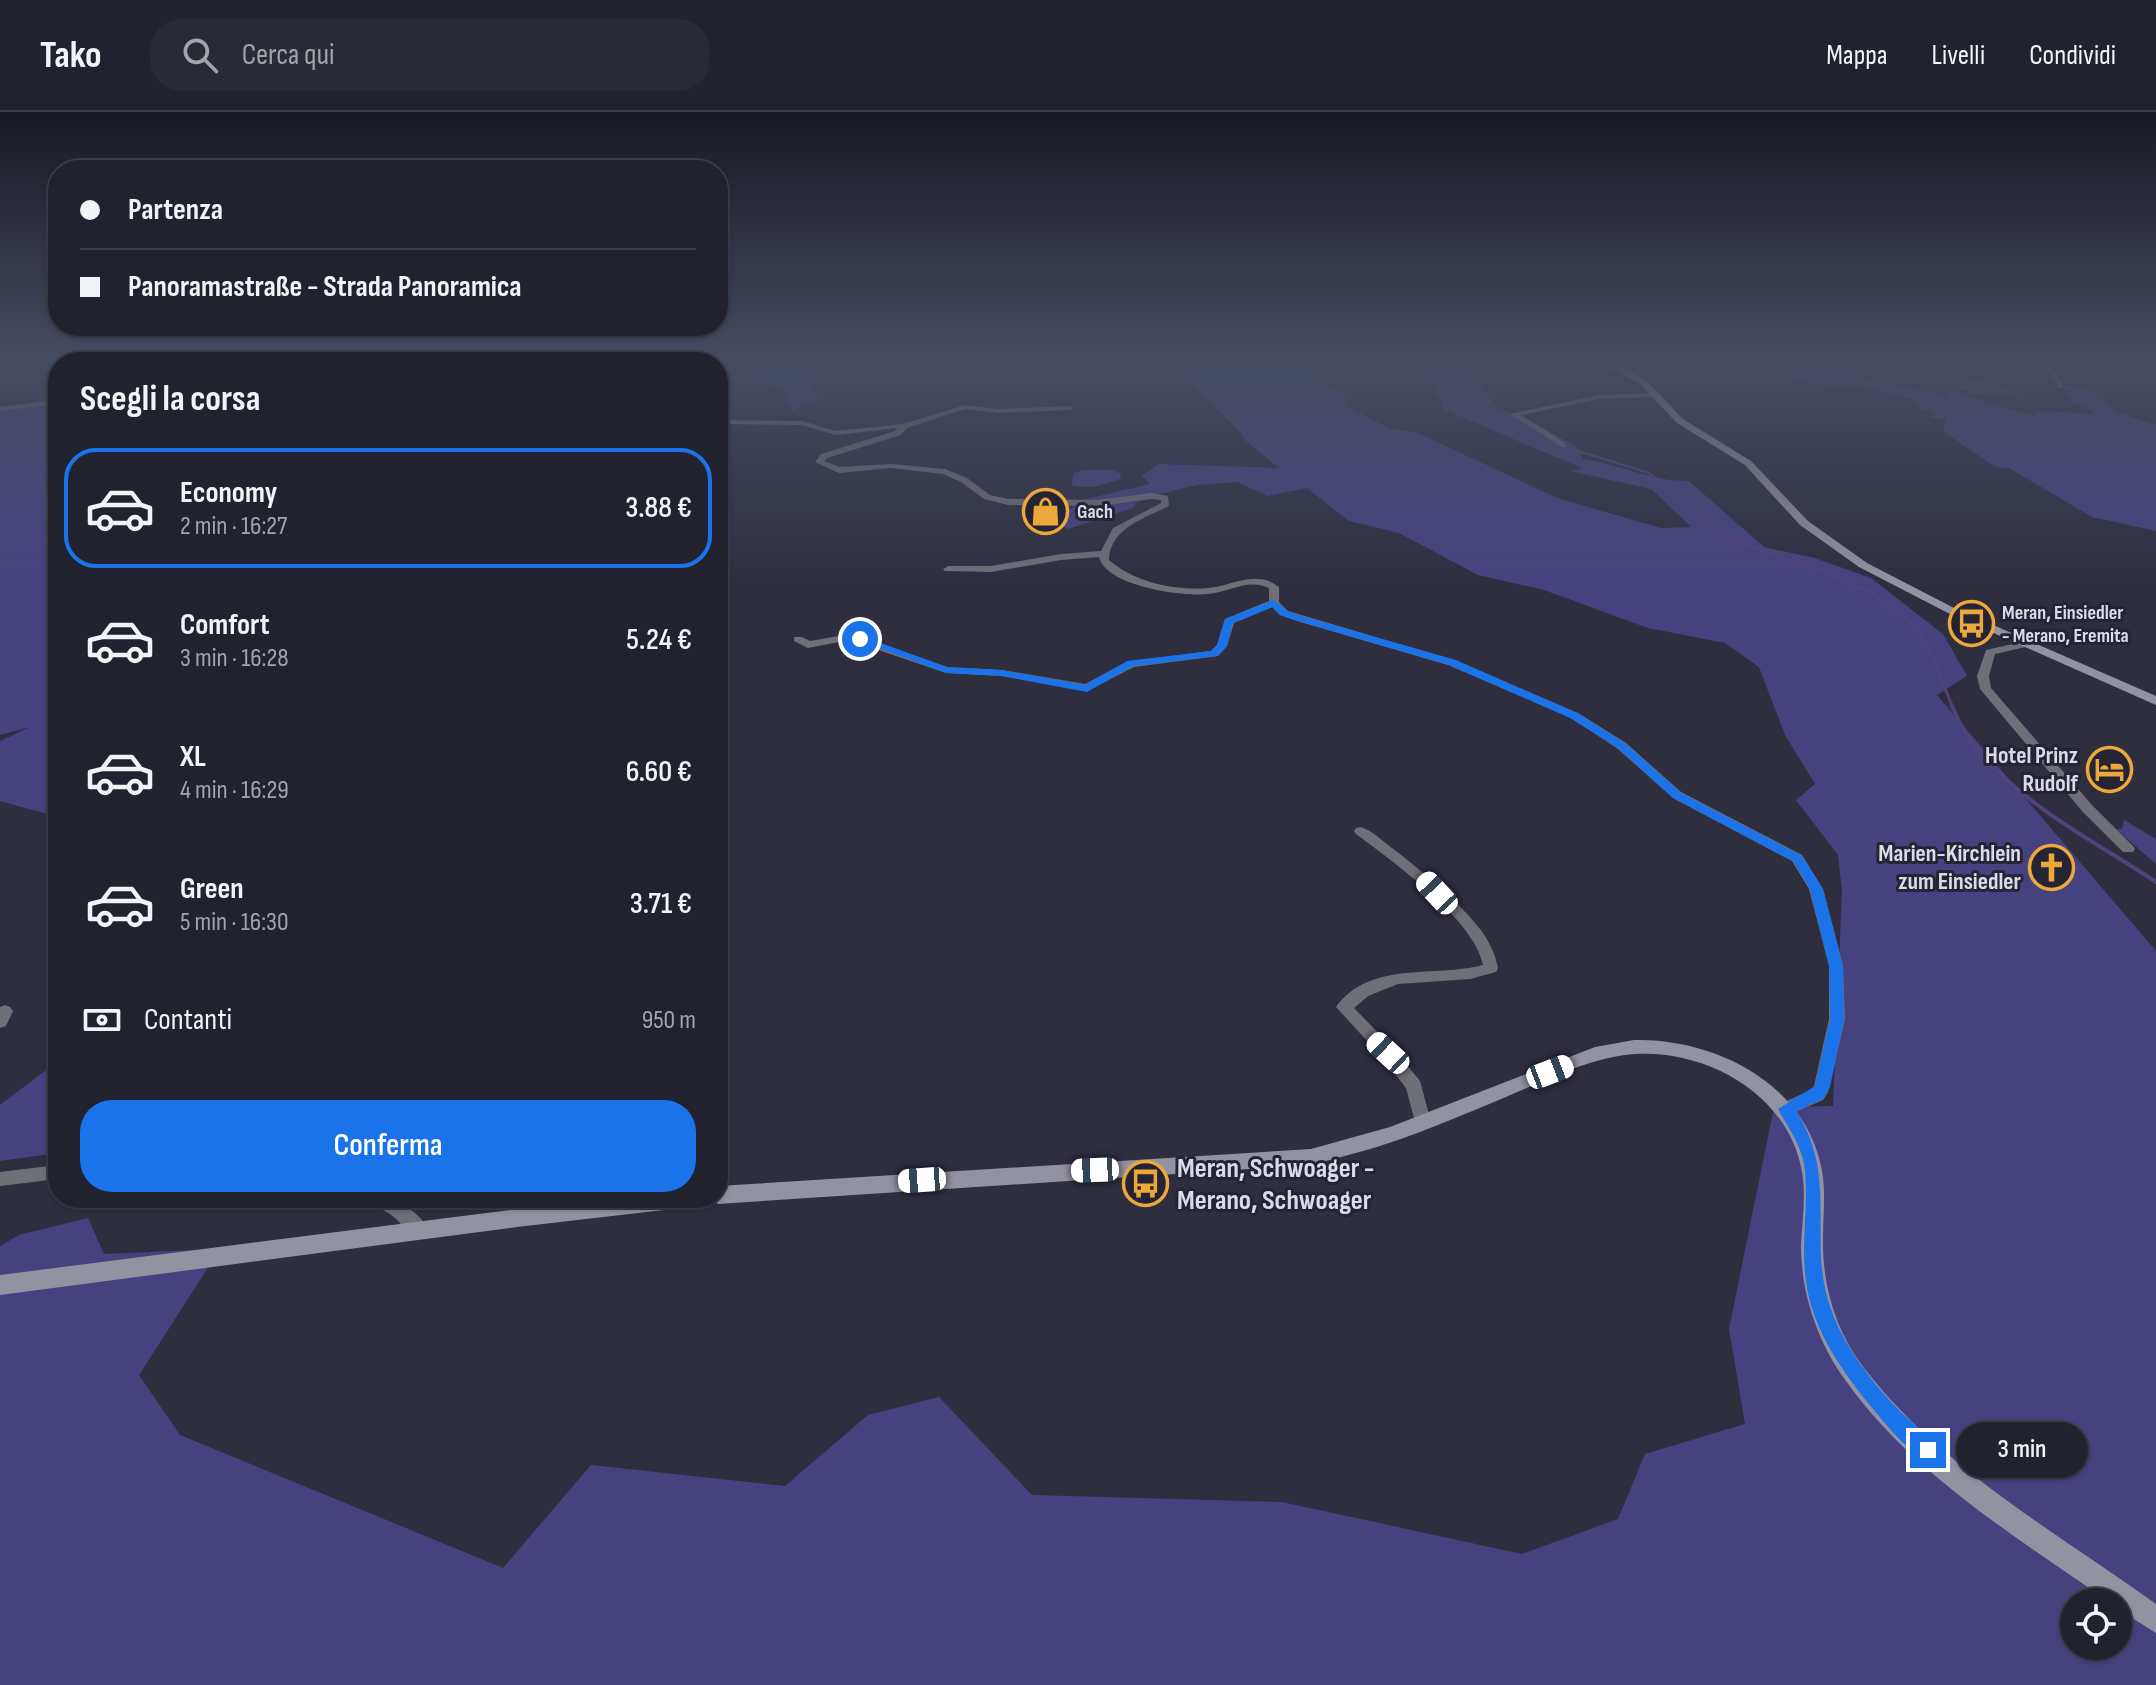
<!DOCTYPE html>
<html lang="it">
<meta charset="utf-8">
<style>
body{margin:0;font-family:"Sofia Sans Condensed",sans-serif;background:#2a2a37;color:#f1f3f6;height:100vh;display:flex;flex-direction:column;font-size:30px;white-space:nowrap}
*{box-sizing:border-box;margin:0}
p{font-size:26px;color:#a2a4aa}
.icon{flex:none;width:44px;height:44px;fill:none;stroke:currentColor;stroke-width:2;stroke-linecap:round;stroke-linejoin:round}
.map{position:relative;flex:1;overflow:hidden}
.panel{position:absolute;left:48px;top:240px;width:680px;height:856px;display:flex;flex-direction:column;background:#22222f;border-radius:32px;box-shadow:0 2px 6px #0004,0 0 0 2px #3f3f4b}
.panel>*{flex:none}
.hud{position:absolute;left:48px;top:48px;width:680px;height:176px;border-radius:32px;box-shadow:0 2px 6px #0004,0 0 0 2px #3f3f4b;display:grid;align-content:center;height:176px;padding:0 32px;background:#22222f}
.tools{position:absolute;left:2060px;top:1476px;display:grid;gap:16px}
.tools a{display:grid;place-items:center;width:72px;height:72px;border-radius:50%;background:#22222f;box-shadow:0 2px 6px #0004,0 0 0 2px #3f3f4b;font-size:40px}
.end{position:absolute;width:36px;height:36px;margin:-18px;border:10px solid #1a73e8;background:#fff;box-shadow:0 0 0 4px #fff}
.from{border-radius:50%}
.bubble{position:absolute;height:56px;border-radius:28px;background:#22222f;box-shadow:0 2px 6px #0004,0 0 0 2px #3f3f4b;font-size:26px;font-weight:600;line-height:56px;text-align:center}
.car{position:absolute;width:24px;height:48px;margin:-24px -12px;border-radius:10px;box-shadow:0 0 6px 2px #0007;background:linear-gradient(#fff 24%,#345 0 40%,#fff 0 76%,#345 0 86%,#fff 0)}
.hud b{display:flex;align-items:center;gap:28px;height:76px;font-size:30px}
.hud b+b{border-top:2px solid #3f3f4b}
.hud i{width:20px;height:20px;background:#f1f3f6}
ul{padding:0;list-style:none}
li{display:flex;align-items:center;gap:24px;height:120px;margin:0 16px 12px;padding:0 16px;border:4px solid transparent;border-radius:32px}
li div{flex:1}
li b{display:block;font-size:30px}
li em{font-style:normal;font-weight:600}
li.on{border-color:#1a73e8}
li>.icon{width:72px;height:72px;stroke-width:1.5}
h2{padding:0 32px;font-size:36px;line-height:96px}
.pay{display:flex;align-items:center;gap:20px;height:88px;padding:0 32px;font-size:30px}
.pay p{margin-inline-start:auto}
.primary-button{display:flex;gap:16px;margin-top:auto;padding:16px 32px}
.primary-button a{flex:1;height:92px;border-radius:32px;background:#1a73e8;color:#fff;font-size:32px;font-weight:600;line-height:92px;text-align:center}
header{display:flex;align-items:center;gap:48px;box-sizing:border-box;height:112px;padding:0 40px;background:#22222f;border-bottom:2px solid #3f3f4b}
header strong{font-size:38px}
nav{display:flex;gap:44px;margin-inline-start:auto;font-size:28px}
.search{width:560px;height:72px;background:#2a2a37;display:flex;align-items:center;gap:20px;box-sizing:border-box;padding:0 28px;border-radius:32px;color:#a2a4aa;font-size:30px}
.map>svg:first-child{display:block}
.green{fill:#464280;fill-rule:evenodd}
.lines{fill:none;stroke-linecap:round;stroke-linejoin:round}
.stream-far2{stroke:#52427c;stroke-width:2}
.stream-far1{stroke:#52427c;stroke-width:3}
.stream{stroke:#52427c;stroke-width:4}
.building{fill:#494a5c}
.minor{fill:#6f6f78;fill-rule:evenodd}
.secondary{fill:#9292a1;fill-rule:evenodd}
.route{fill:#1a73e8}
.labels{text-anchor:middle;stroke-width:6;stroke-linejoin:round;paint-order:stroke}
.far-poi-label{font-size:20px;font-weight:bold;fill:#dadbe6;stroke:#242435;text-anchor:start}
.poi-label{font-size:24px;font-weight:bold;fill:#dadbe6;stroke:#242435;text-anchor:end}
.near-poi-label{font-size:28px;font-weight:bold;fill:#dadbe6;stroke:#242435;text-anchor:start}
</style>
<header>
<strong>Tako</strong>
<div class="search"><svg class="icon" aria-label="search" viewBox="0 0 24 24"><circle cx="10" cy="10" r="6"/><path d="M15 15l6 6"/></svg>Cerca qui</div>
<nav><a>Mappa</a><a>Livelli</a><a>Condividi</a></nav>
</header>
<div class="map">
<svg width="2156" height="1573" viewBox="0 0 2156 1573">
<rect width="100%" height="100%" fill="#2e2e3f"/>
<g class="green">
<path d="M763 252H831L809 261 816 271 814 279 818 287 792 299 783 279 746 261Z"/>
<path d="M1185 252H1298L1346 285 1344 293 1389 316 1418 321 1557 386 1661 416 1691 415 1651 377 1570 359 1582 356 1443 297C1441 280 1425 267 1416 252H1463L1498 296 1529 308 1575 334 1583 347C1618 352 1654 370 1689 369L1764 435 1815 446 1871 466 1943 522 1967 564 1937 583 2156 839V1573H0V1134L19 1123 88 1106 104 1142 220 1137 139 1263 180 1323 503 1456 591 1353 785 1374 868 1303 939 1285 1032 1383 1282 1390 1522 1442 1618 1407 1645 1342 1745 1312 1729 1217 1774 995 1833 994 1842 779 1838 743 1796 688 1815 672 1785 623 1759 555 1725 531 1648 516 1544 478 1478 463 1399 421 1349 409 1307 376 1268 384 1237 370 1197 373 1139 387 1133 396 1068 417 1055 410 1082 388 1150 372 1142 364 1158 352 1279 356 1246 329 1240 319 1185 268 1173 261ZM2074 1490H2118V1534H2074Z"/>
<path d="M1743 252H1791L1793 258 1856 265 1951 285 1942 277 2032 304 2040 299 2095 302 2084 293 2072 292 2064 274H2082L2119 301 2156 313V419L2092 405 2009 356 1995 355 1943 319 1946 308 1929 305 1937 302 1917 296 1912 287 1841 269 1861 276 1820 273Z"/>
<path d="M58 276V705L0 689V629L30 615 0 623V298L54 286 49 278Z"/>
<path d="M1083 358H1111L1120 361 1121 367 1093 375 1072 374 1073 361Z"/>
<path d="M2124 708 2156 727V752L2116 717H2122Z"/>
<path d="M58 949V1041L0 1049V993Z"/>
</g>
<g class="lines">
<path class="stream-far2" d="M1442 252 1474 296 1543 328 1649 361 1700 403"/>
<path class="stream-far1" d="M1698 401 1731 428 1825 460 1876 483 1913 513 1929 537 1953 596"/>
<path class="stream" d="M1952 594C1984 675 2086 723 2156 770"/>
</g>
<g class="building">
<path d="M1973 266 1993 271 2023 285 1978 282 1957 276Z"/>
<path d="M2031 742H2047L2067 762H2051Z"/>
</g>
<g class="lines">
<g class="minor">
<path d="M2048 252H2054L2052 256 2065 276H2059L2046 257Z"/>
<path d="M1657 281H1660V285L1599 287 1521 303 1565 331V335H1562L1510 302 1599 283Z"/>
<path d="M58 288V292L0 299V295Z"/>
<path d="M965 293 998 297 1070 294 1074 296 1070 298 998 301 965 297 907 316 901 323 827 346 824 349 840 355 891 352 945 357 967 366 990 383 1008 387 1097 388 1152 381 1168 384 1169 394C1145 406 1110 416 1109 448 1134 470 1174 479 1208 476 1233 474 1256 457 1279 475V490L1288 499 1456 549 1578 601 1626 631 1681 680 1802 743 1823 777 1843 854 1845 907 1828 980 1823 988 1786 1004 1780 1002 1778 997 1780 992 1811 978 1814 974 1829 907V854L1809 777 1792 749 1673 686 1618 637 1570 605 1448 553 1297 509 1280 503 1272 495 1234 511 1227 534 1218 544 1134 555 1087 579 1002 564 946 561 849 528 808 536 794 529V525H802L810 529 850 522 947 555 1002 558 1085 572 1127 550 1211 539 1217 533 1225 507 1269 489V476C1248 466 1229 480 1208 482 1182 485 1106 474 1099 445L1061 448 991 460 945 459 943 457 948 454H991L1061 442 1101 439 1113 416 1161 391V388L1152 387 1097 394 1008 393 984 387 961 370 943 362 891 356 839 361 815 350 821 342 895 319 897 316 836 323 802 313 718 312V308L802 309 836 319 903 312Z"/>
<path d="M2026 529 2030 530V534L1995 542 1989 564 1991 576 2092 693 2133 734 2135 737 2133 740H2123L2082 699 1980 577 1977 564 1986 538Z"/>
<path d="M1361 715C1372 719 1382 728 1392 736 1423 760 1455 786 1480 817 1489 829 1495 841 1498 856L1496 860 1470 867 1398 872 1368 884 1354 896 1394 937 1420 969 1431 1010 1429 1015 1423 1017 1417 1015 1415 1010 1406 976 1382 945 1336 895C1370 848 1435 866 1483 853 1474 807 1393 750 1356 722L1354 719 1356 716Z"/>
<path d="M5 893 10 895 13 899 6 914 0 916V895Z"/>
<path d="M58 1053V1067L0 1074V1060Z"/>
<path d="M174 1086H312L309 1091 303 1094 250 1098 183 1094 177 1091Z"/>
<path d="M361 1086C388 1086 393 1082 415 1101 420 1106 424 1109 427 1116L424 1122C409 1127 402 1110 390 1102 383 1097 372 1094 364 1091Z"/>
</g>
<g class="secondary">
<path d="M1603 252H1613L1645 267 1683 307 1751 349 1808 409 1867 451 1954 496 2156 584V593L1946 500 1859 455 1800 413 1745 353 1677 311 1639 271Z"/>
<path d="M1634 928C1715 926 1807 972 1822 1059 1826 1081 1823 1103 1823 1125 1822 1173 1835 1218 1864 1256 1940 1355 2056 1420 2156 1492V1521L2118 1497V1490H2109C2019 1427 1910 1360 1846 1269 1818 1231 1801 1182 1801 1134 1802 1108 1807 1081 1801 1055 1786 982 1707 938 1636 942 1587 945 1539 972 1494 990 1462 1003 1430 1017 1398 1028 1370 1038 1340 1045 1311 1053L718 1092 709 1086H718V1074L1311 1037 1390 1015 1595 935Z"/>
<path d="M603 1086H700L697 1092 690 1095 517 1115 0 1183V1163Z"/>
</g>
</g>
<linearGradient id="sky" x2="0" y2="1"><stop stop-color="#191923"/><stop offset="0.53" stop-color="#464c63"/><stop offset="1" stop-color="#464c63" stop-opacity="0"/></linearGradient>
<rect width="2156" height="472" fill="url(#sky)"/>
<path class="route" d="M1274 488 1287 499 1305 505 1456 548 1577 601 1626 632 1681 681 1802 744 1823 777 1843 854 1844 907 1830 975 1823 987 1796 999C1840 1067 1806 1129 1831 1197 1845 1237 1874 1273 1904 1303 1915 1314 1931 1323 1937 1338L1935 1345 1928 1348C1907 1339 1888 1315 1874 1298 1844 1262 1812 1218 1806 1169 1800 1131 1810 1090 1804 1052 1800 1031 1788 1015 1778 997L1815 974 1830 907 1829 854 1810 777 1793 749 1673 686 1618 636 1570 606 1449 553 1298 509 1280 503 1273 495 1233 511 1227 534 1217 544 1133 554 1087 580 1002 564 946 561 855 527 864 525 947 555 1002 558 1085 573 1127 549 1211 539 1217 533 1225 507Z"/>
<defs>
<symbol id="shop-ring" viewBox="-11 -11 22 22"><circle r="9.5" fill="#242435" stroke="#eda83b" stroke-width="1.5"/><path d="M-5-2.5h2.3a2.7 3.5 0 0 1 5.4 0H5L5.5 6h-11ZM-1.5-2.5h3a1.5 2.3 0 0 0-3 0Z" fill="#eda83b"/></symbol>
<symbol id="bus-ring" viewBox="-11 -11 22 22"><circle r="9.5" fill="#242435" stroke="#eda83b" stroke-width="1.5"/><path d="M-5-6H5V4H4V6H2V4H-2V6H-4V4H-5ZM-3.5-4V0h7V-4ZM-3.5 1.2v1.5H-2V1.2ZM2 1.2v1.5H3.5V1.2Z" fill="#eda83b"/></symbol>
<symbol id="hotel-ring" viewBox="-11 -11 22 22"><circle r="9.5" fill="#242435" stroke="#eda83b" stroke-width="1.5"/><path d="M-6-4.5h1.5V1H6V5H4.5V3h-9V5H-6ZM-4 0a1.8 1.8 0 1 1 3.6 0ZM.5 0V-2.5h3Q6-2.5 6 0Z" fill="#eda83b"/></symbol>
<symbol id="church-ring" viewBox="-11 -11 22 22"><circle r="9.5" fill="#242435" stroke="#eda83b" stroke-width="1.5"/><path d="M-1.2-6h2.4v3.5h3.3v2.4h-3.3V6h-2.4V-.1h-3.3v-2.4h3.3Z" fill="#eda83b"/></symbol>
</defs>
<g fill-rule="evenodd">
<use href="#shop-ring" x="1020" y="374" width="51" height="51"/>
<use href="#bus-ring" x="1946" y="486" width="51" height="51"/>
<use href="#hotel-ring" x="2084" y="632" width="51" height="51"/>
<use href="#church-ring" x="2026" y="730" width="51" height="51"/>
<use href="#bus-ring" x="1120" y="1046" width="51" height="51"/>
</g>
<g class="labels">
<g class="far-poi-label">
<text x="1077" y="406">Gach</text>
<text x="2002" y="507">Meran, Einsiedler<tspan x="2002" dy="23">- Merano, Eremita</tspan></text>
</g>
<g class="poi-label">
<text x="2078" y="651">Hotel Prinz<tspan x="2078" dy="28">Rudolf</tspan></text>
<text x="2021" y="749">Marien-Kirchlein<tspan x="2021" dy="28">zum Einsiedler</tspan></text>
</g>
<g class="near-poi-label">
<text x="1177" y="1065">Meran, Schwoager -<tspan x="1177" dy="32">Merano, Schwoager</tspan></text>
</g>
</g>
</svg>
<div class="tools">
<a><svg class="icon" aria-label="locate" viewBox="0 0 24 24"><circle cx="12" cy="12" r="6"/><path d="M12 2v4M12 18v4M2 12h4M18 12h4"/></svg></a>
</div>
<i class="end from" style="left:860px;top:527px"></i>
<i class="end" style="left:1928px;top:1338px"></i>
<div class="bubble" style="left:1956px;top:1310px;width:132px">3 min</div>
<i class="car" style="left:1437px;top:781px;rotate:317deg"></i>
<i class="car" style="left:1388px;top:941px;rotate:313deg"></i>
<i class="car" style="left:1550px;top:960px;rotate:69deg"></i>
<i class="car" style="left:1095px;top:1058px;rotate:268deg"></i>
<i class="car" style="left:922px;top:1068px;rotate:266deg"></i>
<div class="hud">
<b><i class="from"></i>Partenza</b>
<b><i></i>Panoramastraße - Strada Panoramica</b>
</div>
<section class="panel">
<h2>Scegli la corsa</h2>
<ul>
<li class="on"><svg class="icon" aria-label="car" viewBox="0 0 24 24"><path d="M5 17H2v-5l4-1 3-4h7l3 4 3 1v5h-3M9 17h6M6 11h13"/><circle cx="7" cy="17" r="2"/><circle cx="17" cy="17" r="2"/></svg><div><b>Economy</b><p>2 min · 16:27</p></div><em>3.88 €</em></li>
<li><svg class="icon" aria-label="car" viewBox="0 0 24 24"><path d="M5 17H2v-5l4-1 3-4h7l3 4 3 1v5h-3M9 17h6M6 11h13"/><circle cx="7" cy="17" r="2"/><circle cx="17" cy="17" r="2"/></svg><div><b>Comfort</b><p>3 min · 16:28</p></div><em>5.24 €</em></li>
<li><svg class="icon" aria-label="car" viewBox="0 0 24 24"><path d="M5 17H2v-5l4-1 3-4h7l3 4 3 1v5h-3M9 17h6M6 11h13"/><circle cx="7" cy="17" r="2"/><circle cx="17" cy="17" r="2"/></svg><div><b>XL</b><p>4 min · 16:29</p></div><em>6.60 €</em></li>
<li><svg class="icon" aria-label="car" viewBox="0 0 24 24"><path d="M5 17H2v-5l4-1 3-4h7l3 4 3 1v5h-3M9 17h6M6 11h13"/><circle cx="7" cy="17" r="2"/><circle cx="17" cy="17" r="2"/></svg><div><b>Green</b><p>5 min · 16:30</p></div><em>3.71 €</em></li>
</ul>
<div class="pay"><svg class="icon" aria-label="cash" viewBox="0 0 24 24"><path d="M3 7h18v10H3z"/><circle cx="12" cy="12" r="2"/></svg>Contanti<p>950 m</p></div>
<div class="primary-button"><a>Conferma</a></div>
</section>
</div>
